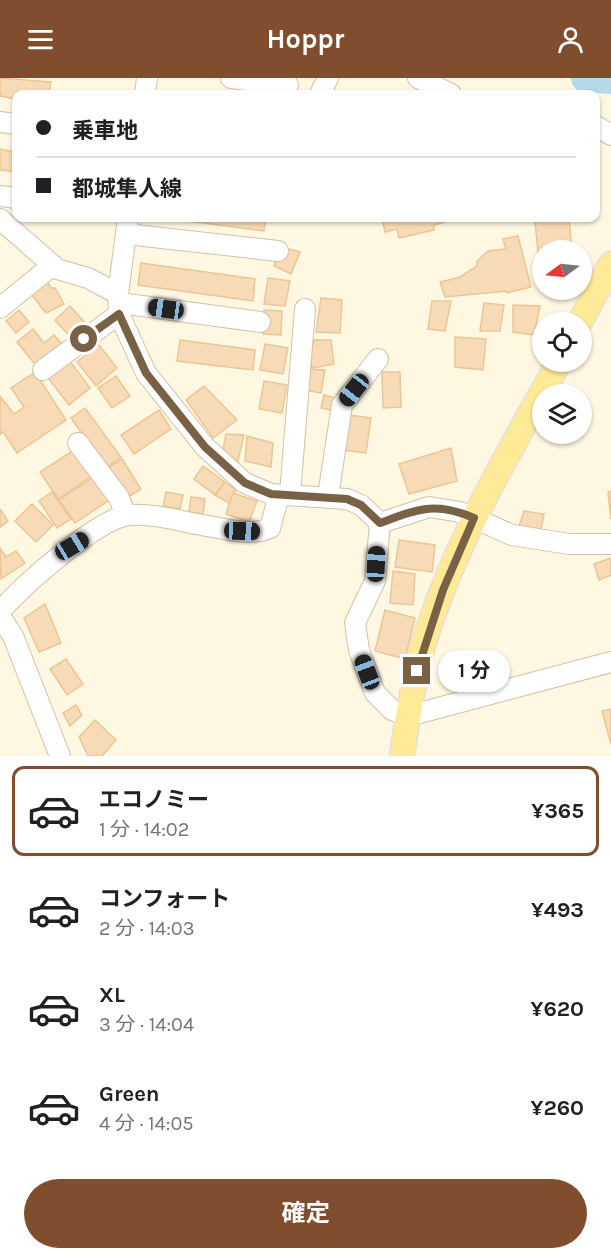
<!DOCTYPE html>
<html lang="ja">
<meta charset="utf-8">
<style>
body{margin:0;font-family:Karla,"Noto Sans JP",sans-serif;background:#f2f2f2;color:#202124;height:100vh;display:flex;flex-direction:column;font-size:22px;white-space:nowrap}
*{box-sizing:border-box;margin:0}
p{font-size:20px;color:#757577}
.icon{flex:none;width:33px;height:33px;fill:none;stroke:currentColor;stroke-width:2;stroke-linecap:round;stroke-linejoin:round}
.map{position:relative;height:678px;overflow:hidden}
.panel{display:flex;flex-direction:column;background:#fff;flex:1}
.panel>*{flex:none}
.banner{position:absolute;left:12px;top:12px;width:588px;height:132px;border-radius:12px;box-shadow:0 2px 4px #0004;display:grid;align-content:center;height:132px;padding:0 24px;background:#fff}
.needle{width:39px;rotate:255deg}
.buttons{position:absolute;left:532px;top:162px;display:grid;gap:12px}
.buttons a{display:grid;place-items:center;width:60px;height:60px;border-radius:50%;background:#fff;box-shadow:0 2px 4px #0004;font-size:30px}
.end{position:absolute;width:27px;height:27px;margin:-14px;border:8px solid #796145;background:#fff;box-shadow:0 0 0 3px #fff}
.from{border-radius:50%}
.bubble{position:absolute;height:42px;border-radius:21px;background:#fff;box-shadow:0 2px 4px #0004;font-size:20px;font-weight:700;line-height:42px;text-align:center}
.car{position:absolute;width:18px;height:36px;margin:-18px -9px;border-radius:8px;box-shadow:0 0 4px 2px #0007;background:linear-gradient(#222 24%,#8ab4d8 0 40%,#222 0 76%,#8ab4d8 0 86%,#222 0)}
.banner b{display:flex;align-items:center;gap:21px;height:57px;font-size:22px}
.banner b+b{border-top:2px solid #e0e0e0}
.banner i{width:15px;height:15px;background:#202124}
ul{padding:10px 0 0;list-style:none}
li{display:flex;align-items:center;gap:18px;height:90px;margin:0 12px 9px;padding:0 12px;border:3px solid transparent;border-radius:12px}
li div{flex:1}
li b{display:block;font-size:22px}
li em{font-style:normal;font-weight:700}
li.current{border-color:#804e2e}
li>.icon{width:54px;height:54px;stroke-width:1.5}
.cta{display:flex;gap:12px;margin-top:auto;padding:12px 24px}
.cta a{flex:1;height:69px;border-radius:36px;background:#804e2e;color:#fff;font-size:24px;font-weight:700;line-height:69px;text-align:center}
header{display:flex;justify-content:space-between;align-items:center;height:78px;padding:0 24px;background:#804e2e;color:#fff;font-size:27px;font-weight:700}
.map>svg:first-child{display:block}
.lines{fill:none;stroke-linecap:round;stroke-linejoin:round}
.river{stroke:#b4d9ea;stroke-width:28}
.building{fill:#f7dbb6;stroke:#ebc595;stroke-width:1.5}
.minor-casing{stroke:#d1c1a7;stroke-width:22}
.major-casing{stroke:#e4dfda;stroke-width:27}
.minor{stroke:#fff;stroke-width:20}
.major{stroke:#ffea98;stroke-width:24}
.route{stroke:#796145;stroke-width:8}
</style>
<header><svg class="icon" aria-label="menu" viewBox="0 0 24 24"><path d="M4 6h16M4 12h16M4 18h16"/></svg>Hoppr<svg class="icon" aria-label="person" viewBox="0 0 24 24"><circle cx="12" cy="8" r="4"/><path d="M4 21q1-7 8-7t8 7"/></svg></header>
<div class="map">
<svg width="611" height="678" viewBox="0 0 611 678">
<rect width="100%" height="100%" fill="#fef8e2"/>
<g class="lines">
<path class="river" d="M585 0 611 2"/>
</g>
<g class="building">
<path d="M0 0 51 4 49 16H16V21L0 18Z"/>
<path d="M0 71 16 74V94L0 92Z"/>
<path d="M166 140H266L264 153Z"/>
<path d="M382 140H445V144L434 147V152L399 160 397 151 385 154Z"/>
<path d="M569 140 572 172H543V194L540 195 535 143Z"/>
<path d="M518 158 531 209 507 215 506 213 445 219 440 204 460 199 477 188V183L488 173 506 171 503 161Z"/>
<path d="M282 169 300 174 291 196 274 188Z"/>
<path d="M141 185 255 201 253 223 138 207Z"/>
<path d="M268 200 290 203 285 228 264 226Z"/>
<path d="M47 203 51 210H55L64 226 46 235 31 216Z"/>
<path d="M321 220 342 222 340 255 316 254Z"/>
<path d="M432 223H451L445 253 428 251Z"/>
<path d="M484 225 504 227 500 253H480Z"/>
<path d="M513 227 540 228 534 257 513 254Z"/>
<path d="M70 228 87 247 72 261 55 242Z"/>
<path d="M19 232 29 244 16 255 6 243Z"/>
<path d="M264 232 282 233 281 257 263 256Z"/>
<path d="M33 251 44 265 54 257 64 269 38 290 17 264Z"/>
<path d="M455 259 486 261 483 292 455 289Z"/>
<path d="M180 262 255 272 253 292 177 283Z"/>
<path d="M314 262H331L334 286 312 290 310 276Z"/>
<path d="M265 266 288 270 283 296 260 292Z"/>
<path d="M99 267 117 290 96 308 77 284Z"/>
<path d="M66 278 90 310 69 327 44 295Z"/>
<path d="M308 291 325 292 321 315 304 312Z"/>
<path d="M35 294 66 342 17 375 3 354 0 357V318L14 336 24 329 11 310Z"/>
<path d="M382 294H400L401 329 383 330Z"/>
<path d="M116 298 130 318 112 330 98 310Z"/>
<path d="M264 303 287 307 282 335 259 331Z"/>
<path d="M204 308 237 342 213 360 186 322Z"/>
<path d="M324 317 336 320 334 333 321 330Z"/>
<path d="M85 330 121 379 106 390 71 340Z"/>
<path d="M159 332 171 351 134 376 121 357Z"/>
<path d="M348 337 371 340 366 375 343 372Z"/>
<path d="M226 356 244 357 238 383 222 377Z"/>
<path d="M247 358 273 365 271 389 245 383Z"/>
<path d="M451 370 457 403 409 416 399 386Z"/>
<path d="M74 372 92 398 58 421 40 394Z"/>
<path d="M122 381 141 411 125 421 106 391Z"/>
<path d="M203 388 225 404 215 417 194 401Z"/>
<path d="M95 398 111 421 75 445 59 422Z"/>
<path d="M225 404 236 412 229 425 215 417Z"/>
<path d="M611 413V441L608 414Z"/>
<path d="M52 414 71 441 57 450 39 423Z"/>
<path d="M166 414 183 417 180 431 163 428Z"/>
<path d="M233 415 257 423 249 444 226 436Z"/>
<path d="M191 419 205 421 203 436 189 434Z"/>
<path d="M32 426 53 447 36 464 15 443Z"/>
<path d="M0 431 8 443 0 449Z"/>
<path d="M524 433 544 436 541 451 519 448Z"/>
<path d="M399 462 435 467 432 494 395 489Z"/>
<path d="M0 470 6 479 16 473 25 485 1 501Z"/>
<path d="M611 480V497L599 502 594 486Z"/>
<path d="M393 493 415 496 413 527 390 525Z"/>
<path d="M45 526 61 565 39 574 24 540Z"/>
<path d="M385 532 415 540 405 581 375 573Z"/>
<path d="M66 581 83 606 67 617 50 591Z"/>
<path d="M76 627 82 637 70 648 63 635Z"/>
<path d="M611 631V666L602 633Z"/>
<path d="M95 642 116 662 102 678H88L79 659Z"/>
</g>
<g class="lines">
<defs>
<g id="minor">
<path d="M231 0 288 7"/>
<path d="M418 0 451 16"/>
<path d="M145 16 147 0"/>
<path d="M320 16 328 0"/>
<path d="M0 44 16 46"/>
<path d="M596 48 611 57"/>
<path d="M0 118 16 120"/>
<path d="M0 141 57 191 88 200 118 216 119 236 146 295 205 369 245 405 271 416 347 421 361 427 380 445 375 503 355 545 359 572 375 615 392 632 408 638 611 584"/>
<path d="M126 156 278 173"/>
<path d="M118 216 128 140"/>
<path d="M120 225 260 244"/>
<path d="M0 230 53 187"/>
<path d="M43 292 119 236"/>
<path d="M78 365 119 420 126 437"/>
<path d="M290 416 305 231"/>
<path d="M328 418 342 327 378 281"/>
<path d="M380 445 429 429 460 434 512 457 569 466H611"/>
<path d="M0 533C23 508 96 441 129 437 152 435 179 443 202 447 223 450 250 459 270 450L279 417"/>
<path d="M0 538 13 558 60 678"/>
</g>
<g id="major">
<path d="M580 244 611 186"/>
<path d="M402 678C407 642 413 606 422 571 452 469 508 376 559 284"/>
</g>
</defs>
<use href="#minor" class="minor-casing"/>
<use href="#major" class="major-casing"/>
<use href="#minor" class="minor"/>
<use href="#major" class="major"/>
</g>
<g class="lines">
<path class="route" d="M84 261 119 236 146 295 205 369 245 405 271 416 347 421 361 427 380 445C418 431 435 423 474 440L443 512 417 593"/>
</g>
</svg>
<div class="buttons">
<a><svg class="needle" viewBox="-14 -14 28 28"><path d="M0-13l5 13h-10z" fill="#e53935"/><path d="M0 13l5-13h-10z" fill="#757577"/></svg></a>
<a><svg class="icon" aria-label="locate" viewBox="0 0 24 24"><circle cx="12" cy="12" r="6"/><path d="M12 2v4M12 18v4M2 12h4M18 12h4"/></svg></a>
<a><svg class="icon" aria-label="layers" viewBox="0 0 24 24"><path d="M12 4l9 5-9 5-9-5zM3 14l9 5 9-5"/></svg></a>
</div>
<i class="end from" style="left:84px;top:261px"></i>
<i class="end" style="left:417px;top:593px"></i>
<div class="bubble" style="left:438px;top:572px;width:72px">1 分</div>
<i class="car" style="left:166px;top:231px;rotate:278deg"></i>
<i class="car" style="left:354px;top:312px;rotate:218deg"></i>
<i class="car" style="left:242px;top:453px;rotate:92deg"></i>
<i class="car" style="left:72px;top:468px;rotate:59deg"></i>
<i class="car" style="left:376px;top:486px;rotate:3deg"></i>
<i class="car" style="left:367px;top:594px;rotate:339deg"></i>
<div class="banner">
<b><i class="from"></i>乗車地</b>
<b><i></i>都城隼人線</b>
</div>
</div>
<section class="panel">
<ul>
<li class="current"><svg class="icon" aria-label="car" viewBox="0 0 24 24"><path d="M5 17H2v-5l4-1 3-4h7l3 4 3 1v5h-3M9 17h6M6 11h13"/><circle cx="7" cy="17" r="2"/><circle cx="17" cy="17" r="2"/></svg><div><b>エコノミー</b><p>1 分 · 14:02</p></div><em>¥365</em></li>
<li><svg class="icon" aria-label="car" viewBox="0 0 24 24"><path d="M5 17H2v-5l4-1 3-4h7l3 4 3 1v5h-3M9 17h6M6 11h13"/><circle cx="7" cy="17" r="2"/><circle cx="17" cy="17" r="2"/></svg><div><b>コンフォート</b><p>2 分 · 14:03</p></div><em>¥493</em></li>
<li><svg class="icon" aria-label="car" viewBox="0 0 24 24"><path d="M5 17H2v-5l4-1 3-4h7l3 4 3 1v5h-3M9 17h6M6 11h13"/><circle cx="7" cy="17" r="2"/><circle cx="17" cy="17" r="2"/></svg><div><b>XL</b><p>3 分 · 14:04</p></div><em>¥620</em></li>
<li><svg class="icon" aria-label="car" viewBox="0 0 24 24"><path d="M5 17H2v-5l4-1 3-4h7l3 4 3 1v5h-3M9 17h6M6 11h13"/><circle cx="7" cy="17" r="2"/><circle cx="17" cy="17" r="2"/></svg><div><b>Green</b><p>4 分 · 14:05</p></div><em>¥260</em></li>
</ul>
<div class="cta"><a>確定</a></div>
</section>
